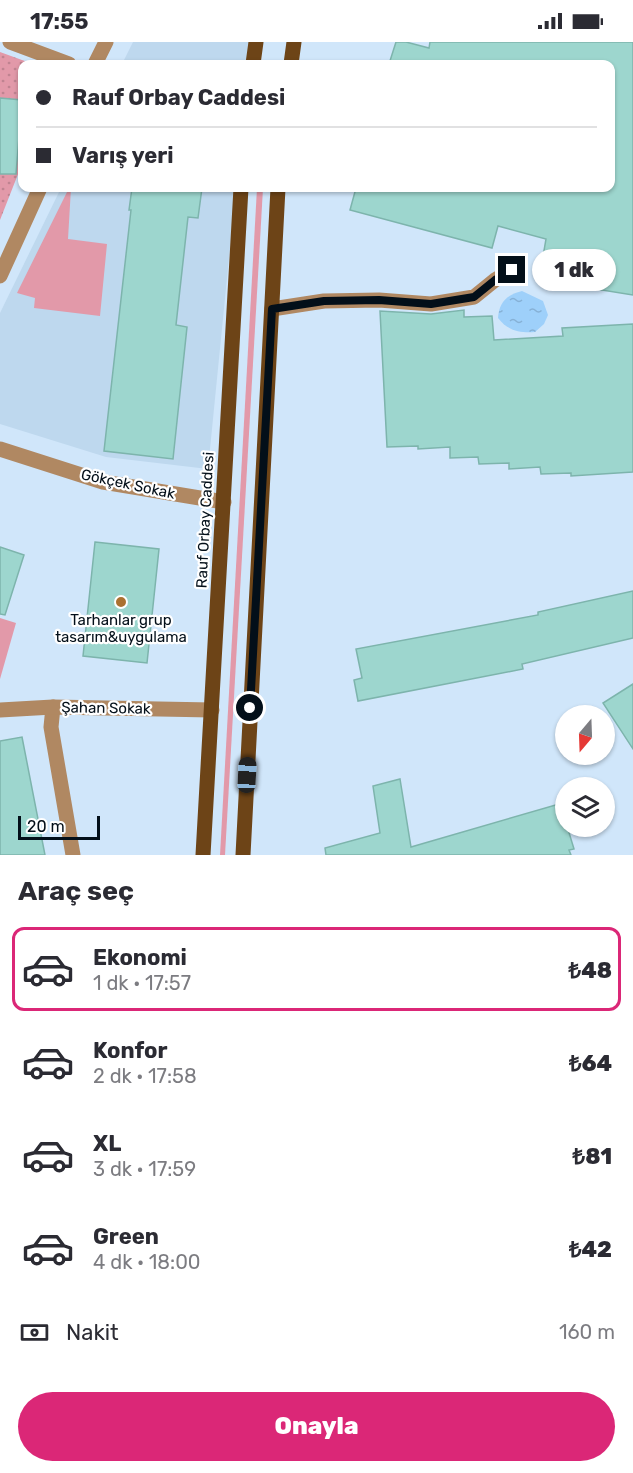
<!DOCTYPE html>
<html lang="tr">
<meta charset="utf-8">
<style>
body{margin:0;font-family:Rubik,sans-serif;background:#f7f7f7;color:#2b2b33;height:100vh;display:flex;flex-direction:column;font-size:22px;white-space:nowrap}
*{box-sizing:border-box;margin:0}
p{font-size:20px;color:#7c7c81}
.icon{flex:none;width:33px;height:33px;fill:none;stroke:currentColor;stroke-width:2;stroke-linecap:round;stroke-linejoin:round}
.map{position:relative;height:813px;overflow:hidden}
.panel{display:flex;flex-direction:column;background:#fff;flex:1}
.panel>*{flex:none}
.guide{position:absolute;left:18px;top:18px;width:597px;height:132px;border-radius:12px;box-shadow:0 2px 4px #0004;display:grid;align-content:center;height:132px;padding:0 18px;background:#fff}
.needle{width:39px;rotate:199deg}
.buttons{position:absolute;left:555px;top:663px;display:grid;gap:12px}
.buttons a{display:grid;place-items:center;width:60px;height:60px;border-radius:50%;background:#fff;box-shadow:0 2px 4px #0004;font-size:30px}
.scale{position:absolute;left:18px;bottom:15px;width:82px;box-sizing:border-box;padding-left:6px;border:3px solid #030f19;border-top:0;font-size:16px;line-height:21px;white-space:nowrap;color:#030f19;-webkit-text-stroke:4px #fff;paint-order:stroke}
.end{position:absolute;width:27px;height:27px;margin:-14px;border:8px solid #030f19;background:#fff;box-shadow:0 0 0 3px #fff}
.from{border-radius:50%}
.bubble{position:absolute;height:42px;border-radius:21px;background:#fff;box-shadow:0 2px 4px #0004;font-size:20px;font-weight:800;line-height:42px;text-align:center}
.car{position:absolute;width:18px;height:36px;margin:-18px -9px;border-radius:8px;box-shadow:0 0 4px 2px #0007;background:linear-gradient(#222 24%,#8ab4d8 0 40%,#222 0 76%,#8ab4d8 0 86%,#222 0)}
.guide b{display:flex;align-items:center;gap:21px;height:57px;font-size:22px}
.guide b+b{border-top:2px solid #e1e1e2}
.guide i{width:15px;height:15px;background:#2b2b33}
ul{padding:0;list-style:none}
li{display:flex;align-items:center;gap:18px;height:84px;margin:0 12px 9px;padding:0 6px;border:3px solid transparent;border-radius:12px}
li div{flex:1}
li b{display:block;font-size:22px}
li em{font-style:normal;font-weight:800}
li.active{border-color:#db2777}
li>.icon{width:54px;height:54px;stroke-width:1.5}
h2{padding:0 18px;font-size:27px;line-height:72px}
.pay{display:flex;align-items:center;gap:15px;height:66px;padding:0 18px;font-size:22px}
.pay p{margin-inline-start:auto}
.action{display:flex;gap:12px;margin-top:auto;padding:12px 18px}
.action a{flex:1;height:69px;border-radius:36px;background:#db2777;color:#fff;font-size:24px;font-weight:800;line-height:69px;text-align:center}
.status{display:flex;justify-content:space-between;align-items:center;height:42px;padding:0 30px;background:#fff;direction:ltr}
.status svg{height:16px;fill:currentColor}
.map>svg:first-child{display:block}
.built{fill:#bed8ee}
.grass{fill:#e299a9}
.park{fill:url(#park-dots)}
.water{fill:url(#water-ripples)}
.building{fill:#9dd6ce;stroke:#7db4ac;stroke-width:1.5}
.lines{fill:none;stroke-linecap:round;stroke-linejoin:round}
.minor{stroke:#b08862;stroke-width:15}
.major{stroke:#6d4417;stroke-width:15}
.route{stroke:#030f19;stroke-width:8}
.poi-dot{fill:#ab7131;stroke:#fff;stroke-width:2}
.labels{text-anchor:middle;stroke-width:4.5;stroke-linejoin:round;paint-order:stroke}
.street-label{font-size:15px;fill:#030f19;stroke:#fff}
.poi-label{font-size:15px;fill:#030f19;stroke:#fff}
</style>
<div class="status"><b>17:55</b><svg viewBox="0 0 49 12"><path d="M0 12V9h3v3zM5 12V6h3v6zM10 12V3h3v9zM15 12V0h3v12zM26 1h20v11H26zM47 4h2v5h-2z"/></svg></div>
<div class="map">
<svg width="633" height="813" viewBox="0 0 633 813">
<defs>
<pattern id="park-dots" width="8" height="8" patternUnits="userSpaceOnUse" patternTransform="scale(1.5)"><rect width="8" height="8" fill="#e299a9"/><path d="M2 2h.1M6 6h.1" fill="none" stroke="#c08391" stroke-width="1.8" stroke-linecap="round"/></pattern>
<pattern id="water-ripples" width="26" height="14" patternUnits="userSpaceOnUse" patternTransform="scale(1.5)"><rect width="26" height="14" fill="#9ed0fa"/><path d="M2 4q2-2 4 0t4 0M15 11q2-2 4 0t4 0" fill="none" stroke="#86b1d6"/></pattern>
</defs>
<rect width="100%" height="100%" fill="#d0e6fa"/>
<g class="built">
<path d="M133 0H251L249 22H122Z"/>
<path d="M61 146H236L208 427 106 415 0 382V271Z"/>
</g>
<g class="grass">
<path d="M69 146H71L68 197 107 202 100 274 34 266 35 256 17 251Z"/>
<path d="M257 146H263L225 813H220Z"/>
<path d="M0 576 16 581 0 637Z"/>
</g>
<path class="park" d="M0 10 33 22H22V122L0 178Z"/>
<path class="water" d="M522 249 543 259 548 273 544 282 535 290C520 291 508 289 498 276 499 261 506 253 522 249Z"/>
<g class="building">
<path d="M396 0H406L429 6 430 0H633V253L539 238 546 197 498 184 492 206 350 168 356 146H610V22H389Z"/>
<path d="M0 56 22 58 16 132H0Z"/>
<path d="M132 146H202L198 176 188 175 176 283 187 285 173 417 104 409 131 168H129Z"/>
<path d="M464 268V275L492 274 494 298 563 294 562 286 633 282V430L571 434V431L541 432 540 425 509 427V421L479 422 478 415 450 416V405L418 407V404L387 405 380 269 431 272Z"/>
<path d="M95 500 159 507 147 621 83 614Z"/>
<path d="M0 505 24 513 5 573 0 572Z"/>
<path d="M633 549V596L522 622 523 627 358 659 354 638 362 636 356 607 538 573V570Z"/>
<path d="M633 642V707L603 661Z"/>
<path d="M22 695 45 813H0V699Z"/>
<path d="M400 737 411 805 566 760V784H567L574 807 569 808 571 813H326L325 806 380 791 373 744Z"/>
</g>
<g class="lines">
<g class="minor">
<path d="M10 0 69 22"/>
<path d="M95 22 106 0"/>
<path d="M0 234 40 146"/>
<path d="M272 267 324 259 379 258 431 262 474 255 495 238 512 228"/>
<path d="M0 407 103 440 224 460"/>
<path d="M53 665 51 685 73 813"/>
<path d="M0 668 53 665 212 668"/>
</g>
<g class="major">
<path d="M253 22 256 0"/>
<path d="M291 22 294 0"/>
<path d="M203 813 241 146"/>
<path d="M243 813 278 146"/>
</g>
</g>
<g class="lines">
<path class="route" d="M250 666 272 267 324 259 379 258 431 262 474 255 495 238 512 228"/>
</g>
<circle class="poi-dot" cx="121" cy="560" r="6"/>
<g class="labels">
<g class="street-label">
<text transform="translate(128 442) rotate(12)" y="5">Gökçek Sokak</text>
<text transform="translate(205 478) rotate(-87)" y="5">Rauf Orbay Caddesi</text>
<text transform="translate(106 666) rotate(1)" y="5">Şahan Sokak</text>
</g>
<g class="poi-label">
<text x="121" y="583">Tarhanlar grup<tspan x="121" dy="17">tasarım&amp;uygulama</tspan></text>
</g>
</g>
</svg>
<div class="buttons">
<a><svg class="needle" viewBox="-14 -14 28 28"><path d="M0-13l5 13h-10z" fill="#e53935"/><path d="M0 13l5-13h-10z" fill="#7c7c81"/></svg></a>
<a><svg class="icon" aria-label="layers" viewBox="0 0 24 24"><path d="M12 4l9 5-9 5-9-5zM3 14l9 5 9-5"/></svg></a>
</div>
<div class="scale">20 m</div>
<i class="end from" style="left:250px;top:666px"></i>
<i class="end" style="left:512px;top:228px"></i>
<div class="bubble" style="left:532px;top:207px;width:84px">1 dk</div>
<i class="car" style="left:247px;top:733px;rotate:3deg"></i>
<div class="guide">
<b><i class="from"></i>Rauf Orbay Caddesi</b>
<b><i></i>Varış yeri</b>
</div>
</div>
<section class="panel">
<h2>Araç seç</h2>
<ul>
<li class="active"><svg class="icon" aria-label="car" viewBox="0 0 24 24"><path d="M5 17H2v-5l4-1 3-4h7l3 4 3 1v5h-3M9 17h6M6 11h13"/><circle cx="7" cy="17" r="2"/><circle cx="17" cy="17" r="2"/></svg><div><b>Ekonomi</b><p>1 dk · 17:57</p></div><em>₺48</em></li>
<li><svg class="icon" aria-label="car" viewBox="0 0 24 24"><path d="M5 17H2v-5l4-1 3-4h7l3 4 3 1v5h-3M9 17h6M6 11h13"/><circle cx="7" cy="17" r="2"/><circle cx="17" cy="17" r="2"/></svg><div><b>Konfor</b><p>2 dk · 17:58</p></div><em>₺64</em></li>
<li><svg class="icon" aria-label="car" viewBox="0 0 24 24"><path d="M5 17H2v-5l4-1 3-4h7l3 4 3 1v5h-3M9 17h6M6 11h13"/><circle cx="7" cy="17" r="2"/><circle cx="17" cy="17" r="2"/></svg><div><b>XL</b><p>3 dk · 17:59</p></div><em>₺81</em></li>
<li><svg class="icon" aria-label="car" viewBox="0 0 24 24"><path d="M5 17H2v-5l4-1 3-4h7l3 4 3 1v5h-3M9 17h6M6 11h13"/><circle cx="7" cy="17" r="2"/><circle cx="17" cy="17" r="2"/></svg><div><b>Green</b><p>4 dk · 18:00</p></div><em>₺42</em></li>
</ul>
<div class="pay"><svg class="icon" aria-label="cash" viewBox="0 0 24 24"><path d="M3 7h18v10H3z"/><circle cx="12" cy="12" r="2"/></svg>Nakit<p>160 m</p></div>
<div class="action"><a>Onayla</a></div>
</section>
